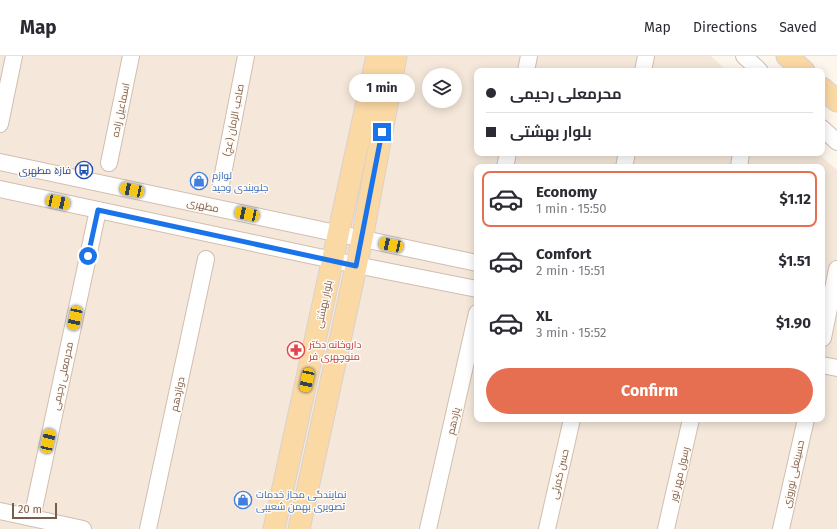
<!DOCTYPE html>
<meta charset="utf-8">
<style>
body{margin:0;font-family:"Fira Sans",Cairo,sans-serif;background:#f2f2f3;color:#2b2b33;height:100vh;display:flex;flex-direction:column;font-size:15px;white-space:nowrap}
*{box-sizing:border-box;margin:0}
p{font-size:13px;color:#7c7c81}
.icon{flex:none;width:22px;height:22px;fill:none;stroke:currentColor;stroke-width:2;stroke-linecap:round;stroke-linejoin:round}
.map{position:relative;flex:1;overflow:hidden}
.drawer{position:absolute;left:474px;top:108px;width:351px;height:258px;display:flex;flex-direction:column;background:#fff;border-radius:8px;box-shadow:0 2px 10px #0003}
.drawer>*{flex:none}
.hud{position:absolute;left:474px;top:12px;width:351px;height:88px;border-radius:8px;box-shadow:0 2px 10px #0003;display:grid;align-content:center;height:88px;padding:0 12px;background:#fff}
.tools{position:absolute;left:422px;top:12px;display:grid;gap:8px}
.tools a{display:grid;place-items:center;width:40px;height:40px;border-radius:50%;background:#fff;box-shadow:0 2px 10px #0003;font-size:20px}
.scale{position:absolute;left:12px;bottom:10px;width:45px;box-sizing:border-box;padding-left:4px;border:2px solid #7a5c4d;border-top:0;font-size:11px;line-height:14px;white-space:nowrap;color:#7a5c4d;-webkit-text-stroke:3px #fffaf3;paint-order:stroke}
.end{position:absolute;width:18px;height:18px;margin:-9px;border:5px solid #1a73e8;background:#fff;box-shadow:0 0 0 2px #fff}
.from{border-radius:50%}
.bubble{position:absolute;height:28px;border-radius:14px;background:#fff;box-shadow:0 2px 10px #0003;font-size:13px;font-weight:700;line-height:28px;text-align:center}
.car{position:absolute;width:12px;height:24px;margin:-12px -6px;border-radius:5px;box-shadow:0 0 3px 1px #0007;background:linear-gradient(#f5c518 24%,#345 0 40%,#f5c518 0 76%,#345 0 86%,#f5c518 0)}
.hud b{display:flex;align-items:center;gap:14px;height:38px;font-size:15px}
.hud b+b{border-top:1px solid #e1e1e2}
.hud i{width:10px;height:10px;background:#2b2b33}
ul{padding:7px 0 0;list-style:none}
li{display:flex;align-items:center;gap:12px;height:56px;margin:0 8px 6px;padding:0 4px;border:2px solid transparent;border-radius:8px}
li div{flex:1}
li b{display:block;font-size:15px}
li em{font-style:normal;font-weight:700}
li.on{border-color:#e76f51}
li>.icon{width:36px;height:36px;stroke-width:1.5}
.cta{display:flex;gap:8px;margin-top:auto;padding:8px 12px}
.cta a{flex:1;height:46px;border-radius:24px;background:#e76f51;color:#fff;font-size:16px;font-weight:700;line-height:46px;text-align:center}
header{display:flex;align-items:center;gap:24px;box-sizing:border-box;height:56px;padding:0 20px;background:#fff;border-bottom:1px solid #e1e1e2}
header strong{font-size:19px}
nav{display:flex;gap:22px;margin-inline-start:auto;font-size:14px}
.map>svg:first-child{display:block}
.residential{fill:#f5e8da;fill-rule:evenodd}
.lines{fill:none;stroke-linecap:round;stroke-linejoin:round}
.minor-casing{stroke:#d1beb0;stroke-width:18}
.major-casing{stroke:#dad1cd;stroke-width:23}
.minor{stroke:#fff;stroke-width:16}
.major{stroke:#fbd9a5;stroke-width:21}
.route{stroke:#1a73e8;stroke-width:5}
.labels{text-anchor:middle;stroke-width:3;stroke-linejoin:round;paint-order:stroke}
.street-label{font-size:10px;fill:#7a5c4d;stroke:#fffaf3}
.transit-label{font-size:10px;fill:#164399;stroke:#fffaf3;text-anchor:end}
.shop-label{font-size:10px;fill:#366cbe;stroke:#fffaf3;text-anchor:start}
.health-label{font-size:10px;fill:#be3a42;stroke:#fffaf3;text-anchor:start}
</style>
<header>
<strong>Map</strong>
<nav><a>Map</a><a>Directions</a><a>Saved</a></nav>
</header>
<div class="map">
<svg width="837" height="473" viewBox="0 0 837 473">
<rect width="100%" height="100%" fill="#fdf6ec"/>
<path class="residential" d="M0 0H711L727 15H477V97H818L837 114V473H0ZM429 19H455V45H429ZM477 111H822V363H477Z"/>
<g class="lines">
<defs>
<g id="minor">
<path d="M744 0 760 15"/>
<path d="M526 15 529 0"/>
<path d="M643 15 646 0"/>
<path d="M0 68 14 0"/>
<path d="M822 72 837 86"/>
<path d="M0 106 477 207"/>
<path d="M109 107 131 0"/>
<path d="M505 111 508 97"/>
<path d="M624 111 627 97"/>
<path d="M739 111 741 97"/>
<path d="M221 128 246 0"/>
<path d="M0 133 356 209 477 233"/>
<path d="M823 282 837 213"/>
<path d="M822 309 837 312"/>
<path d="M0 455 83 473"/>
<path d="M32 462 98 154"/>
<path d="M148 473 206 203"/>
<path d="M428 473 477 257"/>
<path d="M547 473 572 363"/>
<path d="M666 473 691 363"/>
<path d="M781 473 806 363"/>
</g>
<g id="major">
<path d="M787 0 804 15"/>
<path d="M822 32 837 45"/>
<path d="M274 473 377 0"/>
<path d="M299 473 362 183 396 0"/>
</g>
</defs>
<use href="#minor" class="minor-casing"/>
<use href="#major" class="major-casing"/>
<use href="#minor" class="minor"/>
<use href="#major" class="major"/>
</g>
<g class="lines">
<path class="route" d="M88 200 98 154 356 210 382 76"/>
</g>
<defs>
<symbol id="bus-ring" viewBox="-11 -11 22 22"><circle r="9.5" fill="#fffaf3" stroke="#1a4fb4" stroke-width="1.5"/><path d="M-5-6H5V4H4V6H2V4H-2V6H-4V4H-5ZM-3.5-4V0h7V-4ZM-3.5 1.2v1.5H-2V1.2ZM2 1.2v1.5H3.5V1.2Z" fill="#1a4fb4"/></symbol>
<symbol id="shop-ring" viewBox="-11 -11 22 22"><circle r="9.5" fill="#fffaf3" stroke="#3f7fe0" stroke-width="1.5"/><path d="M-5-2.5h2.3a2.7 3.5 0 0 1 5.4 0H5L5.5 6h-11ZM-1.5-2.5h3a1.5 2.3 0 0 0-3 0Z" fill="#3f7fe0"/></symbol>
<symbol id="pharmacy-ring" viewBox="-11 -11 22 22"><circle r="9.5" fill="#fffaf3" stroke="#e0444e" stroke-width="1.5"/><path d="M-2-6h4v4h4v4h-4v4h-4v-4h-4v-4h4Z" fill="#e0444e"/></symbol>
</defs>
<g fill-rule="evenodd">
<use href="#bus-ring" x="74" y="104" width="20" height="20"/>
<use href="#shop-ring" x="189" y="115" width="20" height="20"/>
<use href="#pharmacy-ring" x="286" y="284" width="20" height="20"/>
<use href="#shop-ring" x="233" y="434" width="20" height="20"/>
</g>
<g class="labels">
<g class="street-label">
<text transform="translate(120 54) rotate(-78)" y="4">اسماعیل زاده</text>
<text transform="translate(233 64) rotate(-79)" y="4">صاحب الزمان (عج)</text>
<text transform="translate(203 149) rotate(12)" y="4">مطهری</text>
<text transform="translate(323 248) rotate(-78)" y="4">بلوار بهشتی</text>
<text transform="translate(62 320) rotate(-78)" y="4">محرمعلی رحیمی</text>
<text transform="translate(177 338) rotate(-78)" y="4">دوازدهم</text>
<text transform="translate(453 365) rotate(-77)" y="4">یازدهم</text>
<text transform="translate(559 418) rotate(-77)" y="4">حسن کمرئی</text>
<text transform="translate(679 418) rotate(-77)" y="4">رسول مهر نور</text>
<text transform="translate(793 418) rotate(-78)" y="4">حسینعلی نوروزی</text>
</g>
<g class="transit-label">
<text x="71" y="118">فاز۵ مطهری</text>
</g>
<g class="shop-label">
<text x="212" y="123">لوازم<tspan x="212" dy="12">جلوبندی وحید</tspan></text>
<text x="256" y="442">نمایندگی مجاز خدمات<tspan x="256" dy="12">تصویری بهمن شعیبی</tspan></text>
</g>
<g class="health-label">
<text x="309" y="292">داروخانه دکتر<tspan x="309" dy="12">منوچهری فر</tspan></text>
</g>
</g>
</svg>
<div class="tools">
<a><svg class="icon" aria-label="layers" viewBox="0 0 24 24"><path d="M12 4l9 5-9 5-9-5zM3 14l9 5 9-5"/></svg></a>
</div>
<div class="scale">20 m</div>
<i class="end from" style="left:88px;top:200px"></i>
<i class="end" style="left:382px;top:76px"></i>
<div class="bubble" style="left:349px;top:18px;width:66px">1 min</div>
<i class="car" style="left:132px;top:134px;rotate:282deg"></i>
<i class="car" style="left:58px;top:146px;rotate:102deg"></i>
<i class="car" style="left:247px;top:158px;rotate:282deg"></i>
<i class="car" style="left:391px;top:189px;rotate:282deg"></i>
<i class="car" style="left:75px;top:262px;rotate:192deg"></i>
<i class="car" style="left:307px;top:324px;rotate:192deg"></i>
<i class="car" style="left:48px;top:385px;rotate:13deg"></i>
<div class="hud">
<b><i class="from"></i>محرمعلی رحیمی</b>
<b><i></i>بلوار بهشتی</b>
</div>
<section class="drawer">
<ul>
<li class="on"><svg class="icon" aria-label="car" viewBox="0 0 24 24"><path d="M5 17H2v-5l4-1 3-4h7l3 4 3 1v5h-3M9 17h6M6 11h13"/><circle cx="7" cy="17" r="2"/><circle cx="17" cy="17" r="2"/></svg><div><b>Economy</b><p>1 min · 15:50</p></div><em>$1.12</em></li>
<li><svg class="icon" aria-label="car" viewBox="0 0 24 24"><path d="M5 17H2v-5l4-1 3-4h7l3 4 3 1v5h-3M9 17h6M6 11h13"/><circle cx="7" cy="17" r="2"/><circle cx="17" cy="17" r="2"/></svg><div><b>Comfort</b><p>2 min · 15:51</p></div><em>$1.51</em></li>
<li><svg class="icon" aria-label="car" viewBox="0 0 24 24"><path d="M5 17H2v-5l4-1 3-4h7l3 4 3 1v5h-3M9 17h6M6 11h13"/><circle cx="7" cy="17" r="2"/><circle cx="17" cy="17" r="2"/></svg><div><b>XL</b><p>3 min · 15:52</p></div><em>$1.90</em></li>
</ul>
<div class="cta"><a>Confirm</a></div>
</section>
</div>
